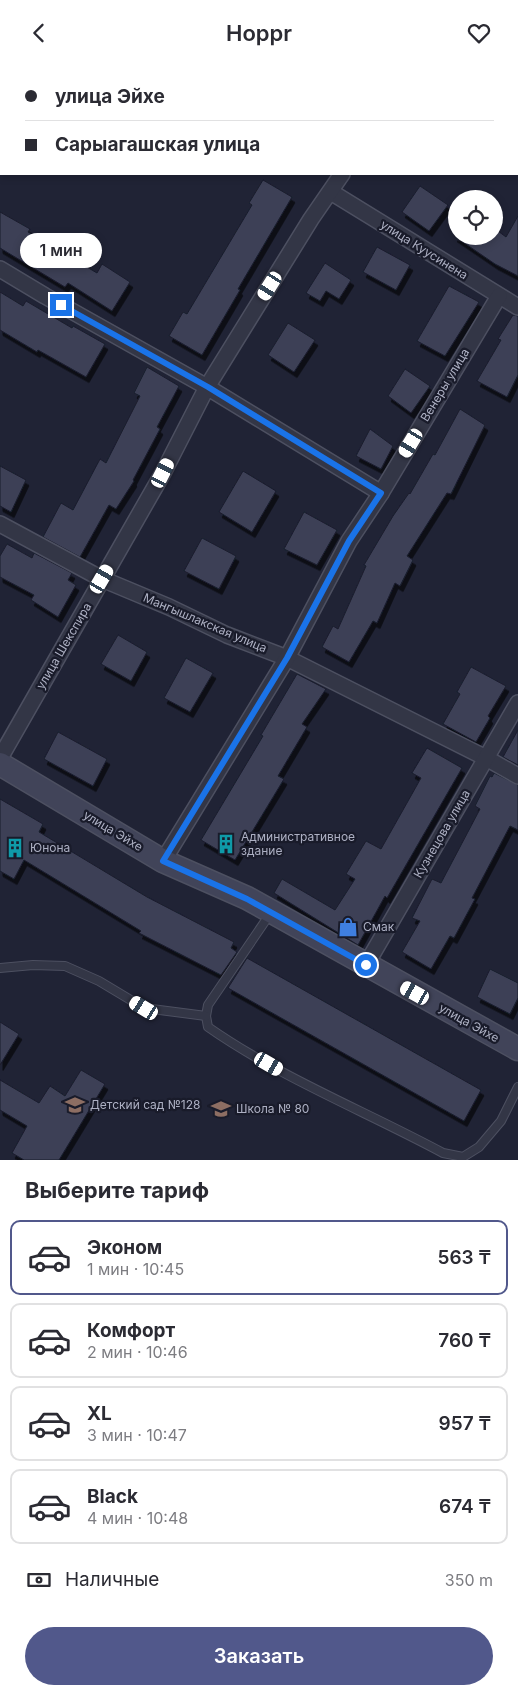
<!DOCTYPE html>
<html lang="ru">
<meta charset="utf-8">
<style>
body{margin:0;font-family:Inter,sans-serif;background:#f7f7f7;color:#2b2b33;height:100vh;display:flex;flex-direction:column;font-size:19px;white-space:nowrap}
*{box-sizing:border-box;margin:0}
p{font-size:16px;color:#7c7c81}
.icon{flex:none;width:28px;height:28px;fill:none;stroke:currentColor;stroke-width:2;stroke-linecap:round;stroke-linejoin:round}
.map{position:relative;height:1095px;overflow:hidden}
.side{display:flex;flex-direction:column;background:#fff;flex:1}
.side>*{flex:none}
.banner{position:absolute;left:0px;top:0px;width:519px;height:110px;box-shadow:0 2px 8px #0003;display:grid;align-content:center;height:110px;padding:0 25px;background:#fff}
.buttons{position:absolute;left:448px;top:125px;display:grid;gap:10px}
.buttons a{display:grid;place-items:center;width:55px;height:55px;border-radius:50%;background:#fff;box-shadow:0 2px 8px #0003;font-size:25px}
.end{position:absolute;width:22px;height:22px;margin:-11px;border:6px solid #1a73e8;background:#fff;box-shadow:0 0 0 2px #fff}
.from{border-radius:50%}
.bubble{position:absolute;height:35px;border-radius:18px;background:#fff;box-shadow:0 2px 8px #0003;font-size:16px;font-weight:600;line-height:35px;text-align:center}
.car{position:absolute;width:15px;height:30px;margin:-15px -8px;border-radius:6px;box-shadow:0 0 4px 1px #0007;background:linear-gradient(#fff 24%,#345 0 40%,#fff 0 76%,#345 0 86%,#fff 0)}
.banner b{display:flex;align-items:center;gap:18px;height:48px;font-size:19px}
.banner b+b{border-top:1px solid #e1e1e2}
.banner i{width:12px;height:12px;background:#2b2b33}
ul{padding:0;list-style:none}
li{display:flex;align-items:center;gap:15px;height:75px;margin:0 10px 8px;padding:0 15px;border:2px solid #e1e1e2;border-radius:10px}
li div{flex:1}
li b{display:block;font-size:19px}
li em{font-style:normal;font-weight:600}
li.active{border-color:#51588b}
li>.icon{width:45px;height:45px;stroke-width:1.5}
h2{padding:0 25px;font-size:22px;line-height:60px}
.pay{display:flex;align-items:center;gap:12px;height:55px;padding:0 25px;font-size:19px}
.pay p{margin-inline-start:auto}
.button{display:flex;gap:10px;margin-top:auto;padding:10px 25px}
.button a{flex:1;height:58px;border-radius:30px;background:#51588b;color:#fff;font-size:20px;font-weight:600;line-height:58px;text-align:center}
header{display:flex;justify-content:space-between;align-items:center;height:65px;padding:0 25px;background:#fff;font-size:22px;font-weight:600}
.map>svg:first-child{display:block}
.building{fill:#3c4056;stroke:#1a1d2d;filter:url(#shadow)}
.lines{fill:none;stroke-linecap:round;stroke-linejoin:round}
.lane-casing{stroke:#4d5061;stroke-width:10}
.street-casing{stroke:#4d5061;stroke-width:18}
.secondary-casing{stroke:#4d5061;stroke-width:25}
.lane{stroke:#333646;stroke-width:8}
.street{stroke:#333646;stroke-width:15}
.secondary{stroke:#414459;stroke-width:22}
.route{stroke:#1a73e8;stroke-width:6}
.labels{text-anchor:middle;stroke-width:4.5;stroke-linejoin:round;paint-order:stroke}
.street-label{font-size:12px;fill:#adb0c3;stroke:#191b2a}
.poi-label{font-size:12px;fill:#adb0c3;stroke:#191b2a;text-anchor:start}
</style>
<header><svg class="icon" aria-label="back" viewBox="0 0 24 24"><path d="M15 5l-7 7 7 7"/></svg>Hoppr<svg class="icon" aria-label="heart" viewBox="0 0 24 24"><path d="M12 20l-8-8c-3-5 5-10 8-4 3-6 11-1 8 4z"/></svg></header>
<div class="map">
<svg width="518" height="1095" viewBox="0 0 518 1095">
<defs>
<filter id="shadow"><feDropShadow dx="3" dy="5.5" stdDeviation="0" flood-color="#0009"/></filter>
</defs>
<rect width="100%" height="100%" fill="#202335"/>
<g class="building">
<path d="M263 115 292 132 238 224 240 225 202 290 169 271 183 247 187 249 252 140 249 138Z"/>
<path d="M420 121 448 140 429 166 402 147Z"/>
<path d="M0 147 30 164 28 167 97 208 102 199 130 217 112 246 68 218 65 222 0 183Z"/>
<path d="M518 151V211L495 199 454 171H494V163L506 172Z"/>
<path d="M377 182 410 200 396 225 363 207Z"/>
<path d="M325 198 351 215 339 234 326 226 320 236 306 228Z"/>
<path d="M449 221 479 237 445 291 417 276Z"/>
<path d="M0 227 23 241 26 236 72 263 73 261 105 279 86 312 38 285 37 287 0 265Z"/>
<path d="M513 250 518 251V310L507 332 477 316 501 275 498 274Z"/>
<path d="M288 258 315 275 294 307 268 290Z"/>
<path d="M147 302 179 321 157 362 160 364 133 415 134 416 116 444 109 440 80 492 43 472 61 438 73 445 100 394 106 398 140 331 134 328Z"/>
<path d="M405 304 430 321 411 348 388 331Z"/>
<path d="M460 344 485 360 451 429 447 428 407 491 413 495 400 521 395 518 377 558 373 556 349 597 322 582 333 561 338 564 366 501 364 500 393 451 409 428 410 429 433 389 435 390Z"/>
<path d="M370 364 393 381 381 404 356 391Z"/>
<path d="M0 401 26 415 11 447 0 441Z"/>
<path d="M243 406 276 426 252 467 219 447Z"/>
<path d="M304 447 337 465 317 500 284 484Z"/>
<path d="M202 473 236 491 219 524 184 506Z"/>
<path d="M7 479 32 493 34 488 72 508 68 515 76 520 58 552 31 535 34 530 0 512V491Z"/>
<path d="M118 570 147 587 131 616 101 599Z"/>
<path d="M186 593 213 608 190 647 164 633Z"/>
<path d="M471 602 506 621 488 651 490 653 476 677 443 659 460 629 457 627Z"/>
<path d="M297 609 326 624 302 659 307 662 278 711 284 714 235 795 201 775 263 671 261 670Z"/>
<path d="M518 665V700L503 692Z"/>
<path d="M58 667 107 694 93 721 44 694Z"/>
<path d="M427 683 462 703 387 833 385 831 358 880 274 828 282 814 335 845 355 814 346 809 366 776 381 784 421 713 412 708Z"/>
<path d="M494 708 518 720V765L510 761 472 833 475 834 454 873 450 871 431 904 402 887 420 856 412 853 432 814 441 818 480 744 475 741 490 711 492 712Z"/>
<path d="M0 734 43 759 39 767 147 832 234 877 231 883 237 887 221 910 139 868 141 866 24 795 14 814 0 806Z"/>
<path d="M247 893 481 1025 464 1056 228 923Z"/>
<path d="M490 904 518 918V933L510 949 477 932Z"/>
<path d="M0 957 19 969 0 1000Z"/>
<path d="M81 1005 105 1019 59 1095H24L12 1088 27 1061 0 1045V1015L39 1038 50 1021 65 1031Z"/>
</g>
<g class="lines">
<defs>
<g id="lane">
<path d="M270 849 208 940 206 951 208 962C281 1013 365 1046 443 1088L463 1092 479 1082 501 1056 518 1022"/>
<path d="M0 903 33 900 65 901 99 916 144 943 206 951"/>
</g>
<g id="street">
<path d="M97 0 99 1"/>
<path d="M272 0 273 1"/>
<path d="M166 1V0"/>
<path d="M450 1 451 0"/>
<path d="M331 127 518 242"/>
<path d="M0 204 45 231 207 322 381 428"/>
<path d="M0 459 102 514 169 542 227 570 287 593 486 693 518 711"/>
<path d="M0 693 163 408 207 322 311 154 342 109"/>
<path d="M163 796 287 593 349 476 381 428 499 231"/>
<path d="M366 900 518 638"/>
</g>
<path id="secondary" d="M0 699 163 796 247 833 518 984"/>
</defs>
<use href="#lane" class="lane-casing"/>
<use href="#street" class="street-casing"/>
<use href="#secondary" class="secondary-casing"/>
<use href="#lane" class="lane"/>
<use href="#street" class="street"/>
<use href="#secondary" class="secondary"/>
</g>
<g class="lines">
<path class="route" d="M61 240 208 322 381 428 349 476 287 593 163 796 247 834 366 900"/>
</g>
<defs>
<symbol id="building-bare" viewBox="-9 -9 18 18"><path d="M-4-6H4V6H1V3H-1V6H-4ZM-2.5-4.3h1.7v1.8h-1.7ZM.8-4.3h1.7v1.8H.8ZM-2.5-1h1.7V.8h-1.7ZM.8-1h1.7V.8H.8Z" fill="#0f9aa8" stroke="#191b2a" stroke-width="2.5" paint-order="stroke"/></symbol>
<symbol id="shop-bare" viewBox="-9 -9 18 18"><path d="M-5-2.5h2.3a2.7 3.5 0 0 1 5.4 0H5L5.5 6h-11ZM-1.5-2.5h3a1.5 2.3 0 0 0-3 0Z" fill="#3f7fe0" stroke="#191b2a" stroke-width="2.5" paint-order="stroke"/></symbol>
<symbol id="school-bare" viewBox="-9 -9 18 18"><path d="M0-5L7-2L0 1L-7-2ZM-4 1L0 2.5L4 1V4Q0 6-4 4Z" fill="#8d6e63" stroke="#191b2a" stroke-width="2.5" paint-order="stroke"/></symbol>
</defs>
<g fill-rule="evenodd">
<use href="#building-bare" x="212" y="765" width="28" height="28"/>
<use href="#building-bare" x="1" y="769" width="28" height="28"/>
<use href="#shop-bare" x="334" y="848" width="28" height="28"/>
<use href="#school-bare" x="61" y="1026" width="28" height="28"/>
<use href="#school-bare" x="207" y="1030" width="28" height="28"/>
</g>
<g class="labels">
<g class="street-label">
<text transform="translate(424 185) rotate(32)" y="4">улица Куусинена</text>
<text transform="translate(445 320) rotate(-59)" y="4">Венеры улица</text>
<text transform="translate(205 558) rotate(23)" y="4">Мангышлакская улица</text>
<text transform="translate(64 581) rotate(-60)" y="4">улица Шекспира</text>
<text transform="translate(113 766) rotate(31)" y="4">улица Эйхе</text>
<text transform="translate(442 769) rotate(-60)" y="4">Кузнецова улица</text>
<text transform="translate(469 958) rotate(29)" y="4">улица Эйхе</text>
</g>
<g class="poi-label">
<text x="241" y="776">Административное<tspan x="241" dy="14">здание</tspan></text>
<text x="30" y="787">Юнона</text>
<text x="363" y="866">Смак</text>
<text x="90" y="1044">Детский сад №128</text>
<text x="236" y="1048">Школа № 80</text>
</g>
</g>
</svg>
<div class="buttons">
<a><svg class="icon" aria-label="locate" viewBox="0 0 24 24"><circle cx="12" cy="12" r="6"/><path d="M12 2v4M12 18v4M2 12h4M18 12h4"/></svg></a>
</div>
<i class="end from" style="left:366px;top:900px"></i>
<i class="end" style="left:61px;top:240px"></i>
<div class="bubble" style="left:20px;top:168px;width:82px">1 мин</div>
<i class="car" style="left:270px;top:221px;rotate:212deg"></i>
<i class="car" style="left:411px;top:378px;rotate:211deg"></i>
<i class="car" style="left:163px;top:408px;rotate:27deg"></i>
<i class="car" style="left:102px;top:514px;rotate:30deg"></i>
<i class="car" style="left:415px;top:928px;rotate:299deg"></i>
<i class="car" style="left:144px;top:943px;rotate:301deg"></i>
<i class="car" style="left:269px;top:999px;rotate:120deg"></i>
<div class="banner">
<b><i class="from"></i>улица Эйхе</b>
<b><i></i>Сарыагашская улица</b>
</div>
</div>
<section class="side">
<h2>Выберите тариф</h2>
<ul>
<li class="active"><svg class="icon" aria-label="car" viewBox="0 0 24 24"><path d="M5 17H2v-5l4-1 3-4h7l3 4 3 1v5h-3M9 17h6M6 11h13"/><circle cx="7" cy="17" r="2"/><circle cx="17" cy="17" r="2"/></svg><div><b>Эконом</b><p>1 мин · 10:45</p></div><em>563 ₸</em></li>
<li><svg class="icon" aria-label="car" viewBox="0 0 24 24"><path d="M5 17H2v-5l4-1 3-4h7l3 4 3 1v5h-3M9 17h6M6 11h13"/><circle cx="7" cy="17" r="2"/><circle cx="17" cy="17" r="2"/></svg><div><b>Комфорт</b><p>2 мин · 10:46</p></div><em>760 ₸</em></li>
<li><svg class="icon" aria-label="car" viewBox="0 0 24 24"><path d="M5 17H2v-5l4-1 3-4h7l3 4 3 1v5h-3M9 17h6M6 11h13"/><circle cx="7" cy="17" r="2"/><circle cx="17" cy="17" r="2"/></svg><div><b>XL</b><p>3 мин · 10:47</p></div><em>957 ₸</em></li>
<li><svg class="icon" aria-label="car" viewBox="0 0 24 24"><path d="M5 17H2v-5l4-1 3-4h7l3 4 3 1v5h-3M9 17h6M6 11h13"/><circle cx="7" cy="17" r="2"/><circle cx="17" cy="17" r="2"/></svg><div><b>Black</b><p>4 мин · 10:48</p></div><em>674 ₸</em></li>
</ul>
<div class="pay"><svg class="icon" aria-label="cash" viewBox="0 0 24 24"><path d="M3 7h18v10H3z"/><circle cx="12" cy="12" r="2"/></svg>Наличные<p>350 m</p></div>
<div class="button"><a>Заказать</a></div>
</section>
